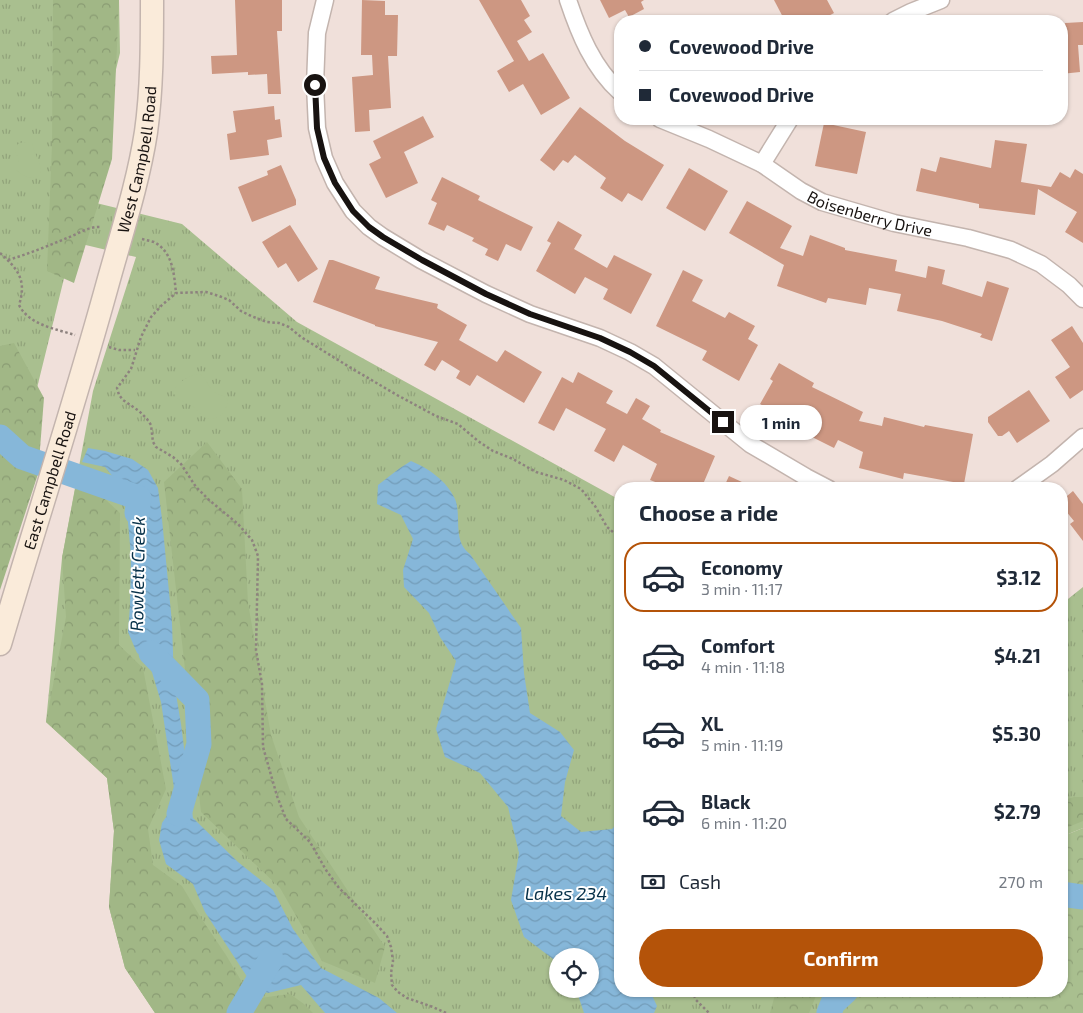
<!DOCTYPE html>
<meta charset="utf-8">
<style>
body{margin:0;font-family:"Exo 2",sans-serif;background:#f2f2f3;color:#1f2937;height:100vh;display:flex;flex-direction:column;font-size:19px;white-space:nowrap}
*{box-sizing:border-box;margin:0}
p{font-size:16px;color:#747a83}
.icon{flex:none;width:28px;height:28px;fill:none;stroke:currentColor;stroke-width:2;stroke-linecap:round;stroke-linejoin:round}
.map{position:relative;flex:1;overflow:hidden}
.sheet{position:absolute;left:614px;top:482px;width:454px;height:515px;display:flex;flex-direction:column;background:#fff;border-radius:20px;box-shadow:0 1px 4px #0004}
.sheet>*{flex:none}
.banner{position:absolute;left:614px;top:15px;width:454px;height:110px;border-radius:20px;box-shadow:0 1px 4px #0004;display:grid;align-content:center;height:110px;padding:0 25px;background:#fff}
.tools{position:absolute;left:549px;top:948px;display:grid;gap:10px}
.tools a{display:grid;place-items:center;width:50px;height:50px;border-radius:50%;background:#fff;box-shadow:0 1px 4px #0004;font-size:25px}
.end{position:absolute;width:22px;height:22px;margin:-11px;border:6px solid #181311;background:#fff;box-shadow:0 0 0 2px #fff}
.from{border-radius:50%}
.bubble{position:absolute;height:35px;border-radius:18px;background:#fff;box-shadow:0 1px 4px #0004;font-size:16px;font-weight:700;line-height:35px;text-align:center}
.banner b{display:flex;align-items:center;gap:18px;height:48px;font-size:19px}
.banner b+b{border-top:1px solid #e0e1e3}
.banner i{width:12px;height:12px;background:#1f2937}
ul{padding:0;list-style:none}
li{display:flex;align-items:center;gap:15px;height:70px;margin:0 10px 8px;padding:0 15px;border:2px solid transparent;border-radius:20px}
li div{flex:1}
li b{display:block;font-size:19px}
li em{font-style:normal;font-weight:700}
li.active{border-color:#b45309}
li>.icon{width:45px;height:45px;stroke-width:1.5}
h2{padding:0 25px;font-size:22px;line-height:60px}
.pay{display:flex;align-items:center;gap:12px;height:55px;padding:0 25px;font-size:19px}
.pay p{margin-inline-start:auto}
.cta{display:flex;gap:10px;margin-top:auto;padding:10px 25px}
.cta a{flex:1;height:58px;border-radius:30px;background:#b45309;color:#fff;font-size:20px;font-weight:700;line-height:58px;text-align:center}
.map>svg:first-child{display:block}
.grass{fill:url(#grass-tufts);fill-rule:evenodd}
.forest{fill:url(#forest-crowns)}
.park{fill:url(#park-crowns)}
.pitch{fill:#a9bf8f}
.water{fill:url(#water-waves)}
.lines{fill:none;stroke-linecap:round;stroke-linejoin:round}
.river{stroke:#86b7d9;stroke-width:25}
.building{fill:#cd9782}
.minor-casing{stroke:#c3b4ae;stroke-width:19}
.secondary-casing{stroke:#c3b4ae;stroke-width:25}
.path{stroke:#8d827e;stroke-width:2.5;stroke-dasharray:2.5 2.5;stroke-linecap:butt}
.minor{stroke:#fff;stroke-width:16}
.secondary{stroke:#faebda;stroke-width:22}
.route{stroke:#181311;stroke-width:6}
.labels{text-anchor:middle;stroke-width:4;stroke-linejoin:round;paint-order:stroke}
.street-label{font-size:16px;fill:#181311;stroke:#fff}
.water-label{font-size:18px;font-style:italic;fill:#063048;stroke:#fff}
</style>
<div class="map">
<svg width="1083" height="1013" viewBox="0 0 1083 1013">
<defs>
<pattern id="grass-tufts" width="24" height="20" patternUnits="userSpaceOnUse" patternTransform="scale(1.25)"><rect width="24" height="20" fill="#a9bf8f"/><path d="M3 7l-1-3M5 7V3M7 7l1-3M15 17l-1-3M17 17v-4M19 17l1-3" fill="none" stroke="#91a37a"/></pattern>
<pattern id="forest-crowns" width="20" height="18" patternUnits="userSpaceOnUse" patternTransform="scale(1.25)"><rect width="20" height="18" fill="#a1b786"/><path d="M2 6a3 3 0 1 1 6 0M12 15a3 3 0 1 1 6 0" fill="none" stroke="#8a9c73"/></pattern>
<pattern id="park-crowns" width="20" height="18" patternUnits="userSpaceOnUse" patternTransform="scale(1.25)"><rect width="20" height="18" fill="#a9bf8f"/><path d="M2 6a3 3 0 1 1 6 0M12 15a3 3 0 1 1 6 0" fill="none" stroke="#91a37a"/></pattern>
<pattern id="water-waves" width="16" height="10" patternUnits="userSpaceOnUse" patternTransform="scale(1.25)"><rect width="16" height="10" fill="#86b7d9"/><path d="M0 5q4-4 8 0t8 0" fill="none" stroke="#739cb9"/></pattern>
</defs>
<rect width="100%" height="100%" fill="#f0e0da"/>
<g class="grass">
<path d="M0 0H119L120 53 84 200 182 224 297 322 620 500V991H827L817 1013H155L125 968 109 907 114 831 107 778 46 722 62 558 93 391 136 257 73 242 0 538ZM558 956H590V989H558Z"/>
<path d="M1083 587V828L1061 837V601L1068 599Z"/>
</g>
<g class="forest">
<path d="M53 0H119L112 159 74 283 47 271 52 144Z"/>
<path d="M14 343 44 398 38 474 0 590V346Z"/>
<path d="M207 442 242 489 248 603 271 735 299 817 385 947 375 983 322 961 280 888 201 812 164 482Z"/>
<path d="M78 474 120 513 119 645 143 668 166 789 148 829 153 865 182 886 201 918 226 955 252 999 290 994 304 1004 313 1013H155L125 968 109 907 114 831 107 778 46 722 66 617 62 558Z"/>
<path d="M1074 797H1083V821L1061 830V801Z"/>
<path d="M776 991H818L809 1013H770Z"/>
</g>
<path class="park" d="M1083 828V1013H817L827 991H1061V837Z"/>
<g class="pitch">
<path d="M23 142 32 143C33 147 34 151 36 155 39 162 46 176 33 178 27 178 19 173 15 169V164L19 162C19 157 15 154 15 149L18 144Z"/>
<path d="M200 374C207 378 207 386 213 391 218 395 224 395 228 400 227 412 216 425 203 416 199 413 195 408 191 405 184 401 175 400 173 391 179 381 189 375 200 374Z"/>
</g>
<g class="water">
<path d="M88 448 105 451 132 459 148 470 158 488 162 519 172 623 174 682 181 724 193 818 238 862 273 890 293 929 321 968 379 998 397 1013H325L301 985 268 993 255 989 205 912 193 884 166 864 159 840 162 823 174 805V788L161 702 148 659 137 653 128 632 130 606 131 556 126 500 118 483 105 467 82 462Z"/>
<path d="M411 461C428 468 447 481 455 499 462 516 452 541 470 554L521 628 524 673 530 713 560 732 574 750 565 782 561 816 581 832 612 829 620 821V991H650L657 1006 654 1013H584L576 989H590V956H558L557 962 524 937 511 900 519 853 508 807 480 773 445 757 436 729 456 661 440 637 429 613 404 587 403 570 413 539 401 515 377 504 378 485 400 468Z"/>
</g>
<g class="lines">
<g class="river">
<path d="M0 437 22 457 139 498 137 513"/>
<path d="M151 653 197 700 199 744 179 814"/>
<path d="M1061 894 1083 897"/>
<path d="M239 1013 271 959"/>
<path d="M829 1013 833 1003 846 991"/>
</g>
</g>
<g class="building">
<path d="M235 0H282V31H277L281 94H268L267 74 248 75V72L212 74 211 56 237 55Z"/>
<path d="M362 0 385 1V15H398L397 56H388L391 108 369 110 370 131 355 132 352 77 373 75 372 55H361Z"/>
<path d="M479 0H521L530 16 524 20 532 32 517 41 529 61 543 53 570 98 541 115 523 84 509 92 497 71 514 61Z"/>
<path d="M600 0H644L641 2 644 9 629 17 625 10 609 18Z"/>
<path d="M774 0H827L834 13 819 21H785Z"/>
<path d="M1083 22V45H1078L1080 72 1061 74V40L1067 39 1065 23Z"/>
<path d="M274 106 275 120 280 119 282 137 267 140 269 155 230 160 227 134 236 132 233 111Z"/>
<path d="M580 107 625 141 664 165 642 201 628 193 622 202 600 188 606 178 575 155 568 163 563 160 554 171 540 160Z"/>
<path d="M423 116 434 137 404 152 418 183 386 198 369 164 381 158 373 141Z"/>
<path d="M824 123 866 132 857 174 815 166Z"/>
<path d="M995 140 1027 144 1021 182 1051 187 1060 172 1070 178 1075 169 1083 174V243L1065 232 1077 212 1038 189 1035 215 979 208V204L916 191 921 168 936 172 940 157 991 168Z"/>
<path d="M281 165 296 200V205L252 222 238 187 268 175 267 171Z"/>
<path d="M689 168 728 191 705 231 666 208Z"/>
<path d="M442 177 480 196 478 200 533 227 521 251 506 244 498 261 485 255 488 249 472 241 474 238 447 225 444 231 428 224 437 203 431 200Z"/>
<path d="M747 201 792 226 780 248 803 256 810 235 845 248V250L897 260 895 271 926 278 928 266 945 270 942 284 982 297 987 281 1009 288 992 341 980 337 982 334 942 321 897 311 901 294 869 288 866 305 828 298 826 303 777 286 784 265 729 233Z"/>
<path d="M558 221 582 235 574 249 607 268 614 255 652 274 631 314 603 299 608 289 585 277 575 294 536 271 551 243 547 241Z"/>
<path d="M290 225 318 269 298 282 286 263 278 268 262 242Z"/>
<path d="M329 260H333L380 277 375 289 438 304 437 308 467 325 459 340 497 362 505 350 542 372 524 403 477 375 470 386 456 378 460 371 442 360 435 371 424 365 438 342 375 326V325L313 302Z"/>
<path d="M683 270 703 280 692 301 725 318 729 312 755 326 748 339 758 345 739 381 702 360 707 351 656 326Z"/>
<path d="M1072 326 1083 343V390L1070 399 1055 377 1070 367 1051 340Z"/>
<path d="M779 363 814 383 812 387 863 412 859 421 882 426 884 417 924 427 925 425 973 434 964 484 904 473 903 479 859 468 863 452 838 440 834 448 800 431 802 427 760 404 773 381 770 379Z"/>
<path d="M578 372 613 391 606 403 627 414 636 398 650 406 642 419 661 430 660 432 715 456 701 489H684L673 484 671 488 650 480 657 464 623 445 614 462 594 451 606 429 566 408 554 431 538 423 562 377 573 383Z"/>
<path d="M1029 390 1050 421 1017 443 1009 431 1002 436H998L988 422V417Z"/>
<path d="M729 476 757 489H723Z"/>
<path d="M1073 491 1083 504V541L1070 524 1074 521 1061 505V501Z"/>
</g>
<g class="lines">
<defs>
<g id="minor">
<path d="M325 0 317 33 315 85 317 128 324 158 335 183 353 211 369 227 383 237 421 260 486 294 530 314 600 338 630 352 654 366 750 444 806 477 829 489"/>
<path d="M568 0C579 33 593 68 620 92"/>
<path d="M893 21 911 12 941 0"/>
<path id="s1" d="M660 119 709 139 762 164 801 191 822 202 894 223 968 238 1011 250 1041 264 1069 285 1083 299"/>
<path d="M762 164 790 119"/>
<path d="M1017 489 1052 464 1083 437"/>
</g>
<g id="secondary">
<path id="s2" d="M0 644C35 525 74 406 107 286 121 235 138 184 146 132 152 89 152 44 152 0"/>
</g>
</defs>
<use href="#minor" class="minor-casing"/>
<use href="#secondary" class="secondary-casing"/>
<g class="path">
<path d="M142 239C146 240 150 241 154 242 173 252 174 274 176 293"/>
<path d="M0 253C18 269 27 280 19 305 29 325 56 329 75 335"/>
<path d="M8 260C28 254 48 246 67 238 78 234 89 226 101 227"/>
<path d="M109 347 119 350H135"/>
<path d="M692 991 696 1000 709 1013"/>
<path d="M446 1013 433 1007 407 998 398 992 392 985 391 973 393 961 391 947 387 936 376 924 339 888 326 870 310 842 286 819 277 796 263 747 262 684 256 650 258 556 252 540 238 524 209 500 196 487 181 464 173 457 156 447 153 442 151 425 147 419 139 411 123 400 119 395 117 388 131 369 141 337 151 317 162 305 176 293 206 292 219 296 229 300 241 311 251 316 267 322 279 323 289 327 301 337 351 368 397 395 436 416 458 424 478 441 493 451 513 459 536 472 564 480 581 489 595 506 607 527 620 538"/>
</g>
<use href="#minor" class="minor"/>
<use href="#secondary" class="secondary"/>
</g>
<g class="lines">
<path class="route" d="M315 85 317 128 324 158 335 183 353 211 369 227 383 237 422 260 486 294 530 314 600 338 630 352 654 366 723 422"/>
</g>
<g class="labels">
<g class="street-label">
<text dy="6" stroke="none"><textPath href="#s2" startOffset="504">West Campbell Road</textPath></text>
<text dy="6" stroke="none"><textPath href="#s1" startOffset="232">Boisenberry Drive</textPath></text>
<text dy="6" stroke="none"><textPath href="#s2" startOffset="171">East Campbell Road</textPath></text>
</g>
<g class="water-label">
<text transform="translate(138 574) rotate(-89)" y="6">Rowlett Creek</text>
<text x="566" y="900">Lakes 234</text>
</g>
</g>
</svg>
<div class="tools">
<a><svg class="icon" aria-label="locate" viewBox="0 0 24 24"><circle cx="12" cy="12" r="6"/><path d="M12 2v4M12 18v4M2 12h4M18 12h4"/></svg></a>
</div>
<i class="end from" style="left:315px;top:85px"></i>
<i class="end" style="left:723px;top:422px"></i>
<div class="bubble" style="left:740px;top:405px;width:82px">1 min</div>
<div class="banner">
<b><i class="from"></i>Covewood Drive</b>
<b><i></i>Covewood Drive</b>
</div>
<section class="sheet">
<h2>Choose a ride</h2>
<ul>
<li class="active"><svg class="icon" aria-label="car" viewBox="0 0 24 24"><path d="M5 17H2v-5l4-1 3-4h7l3 4 3 1v5h-3M9 17h6M6 11h13"/><circle cx="7" cy="17" r="2"/><circle cx="17" cy="17" r="2"/></svg><div><b>Economy</b><p>3 min · 11:17</p></div><em>$3.12</em></li>
<li><svg class="icon" aria-label="car" viewBox="0 0 24 24"><path d="M5 17H2v-5l4-1 3-4h7l3 4 3 1v5h-3M9 17h6M6 11h13"/><circle cx="7" cy="17" r="2"/><circle cx="17" cy="17" r="2"/></svg><div><b>Comfort</b><p>4 min · 11:18</p></div><em>$4.21</em></li>
<li><svg class="icon" aria-label="car" viewBox="0 0 24 24"><path d="M5 17H2v-5l4-1 3-4h7l3 4 3 1v5h-3M9 17h6M6 11h13"/><circle cx="7" cy="17" r="2"/><circle cx="17" cy="17" r="2"/></svg><div><b>XL</b><p>5 min · 11:19</p></div><em>$5.30</em></li>
<li><svg class="icon" aria-label="car" viewBox="0 0 24 24"><path d="M5 17H2v-5l4-1 3-4h7l3 4 3 1v5h-3M9 17h6M6 11h13"/><circle cx="7" cy="17" r="2"/><circle cx="17" cy="17" r="2"/></svg><div><b>Black</b><p>6 min · 11:20</p></div><em>$2.79</em></li>
</ul>
<div class="pay"><svg class="icon" aria-label="cash" viewBox="0 0 24 24"><path d="M3 7h18v10H3z"/><circle cx="12" cy="12" r="2"/></svg>Cash<p>270 m</p></div>
<div class="cta"><a>Confirm</a></div>
</section>
</div>
